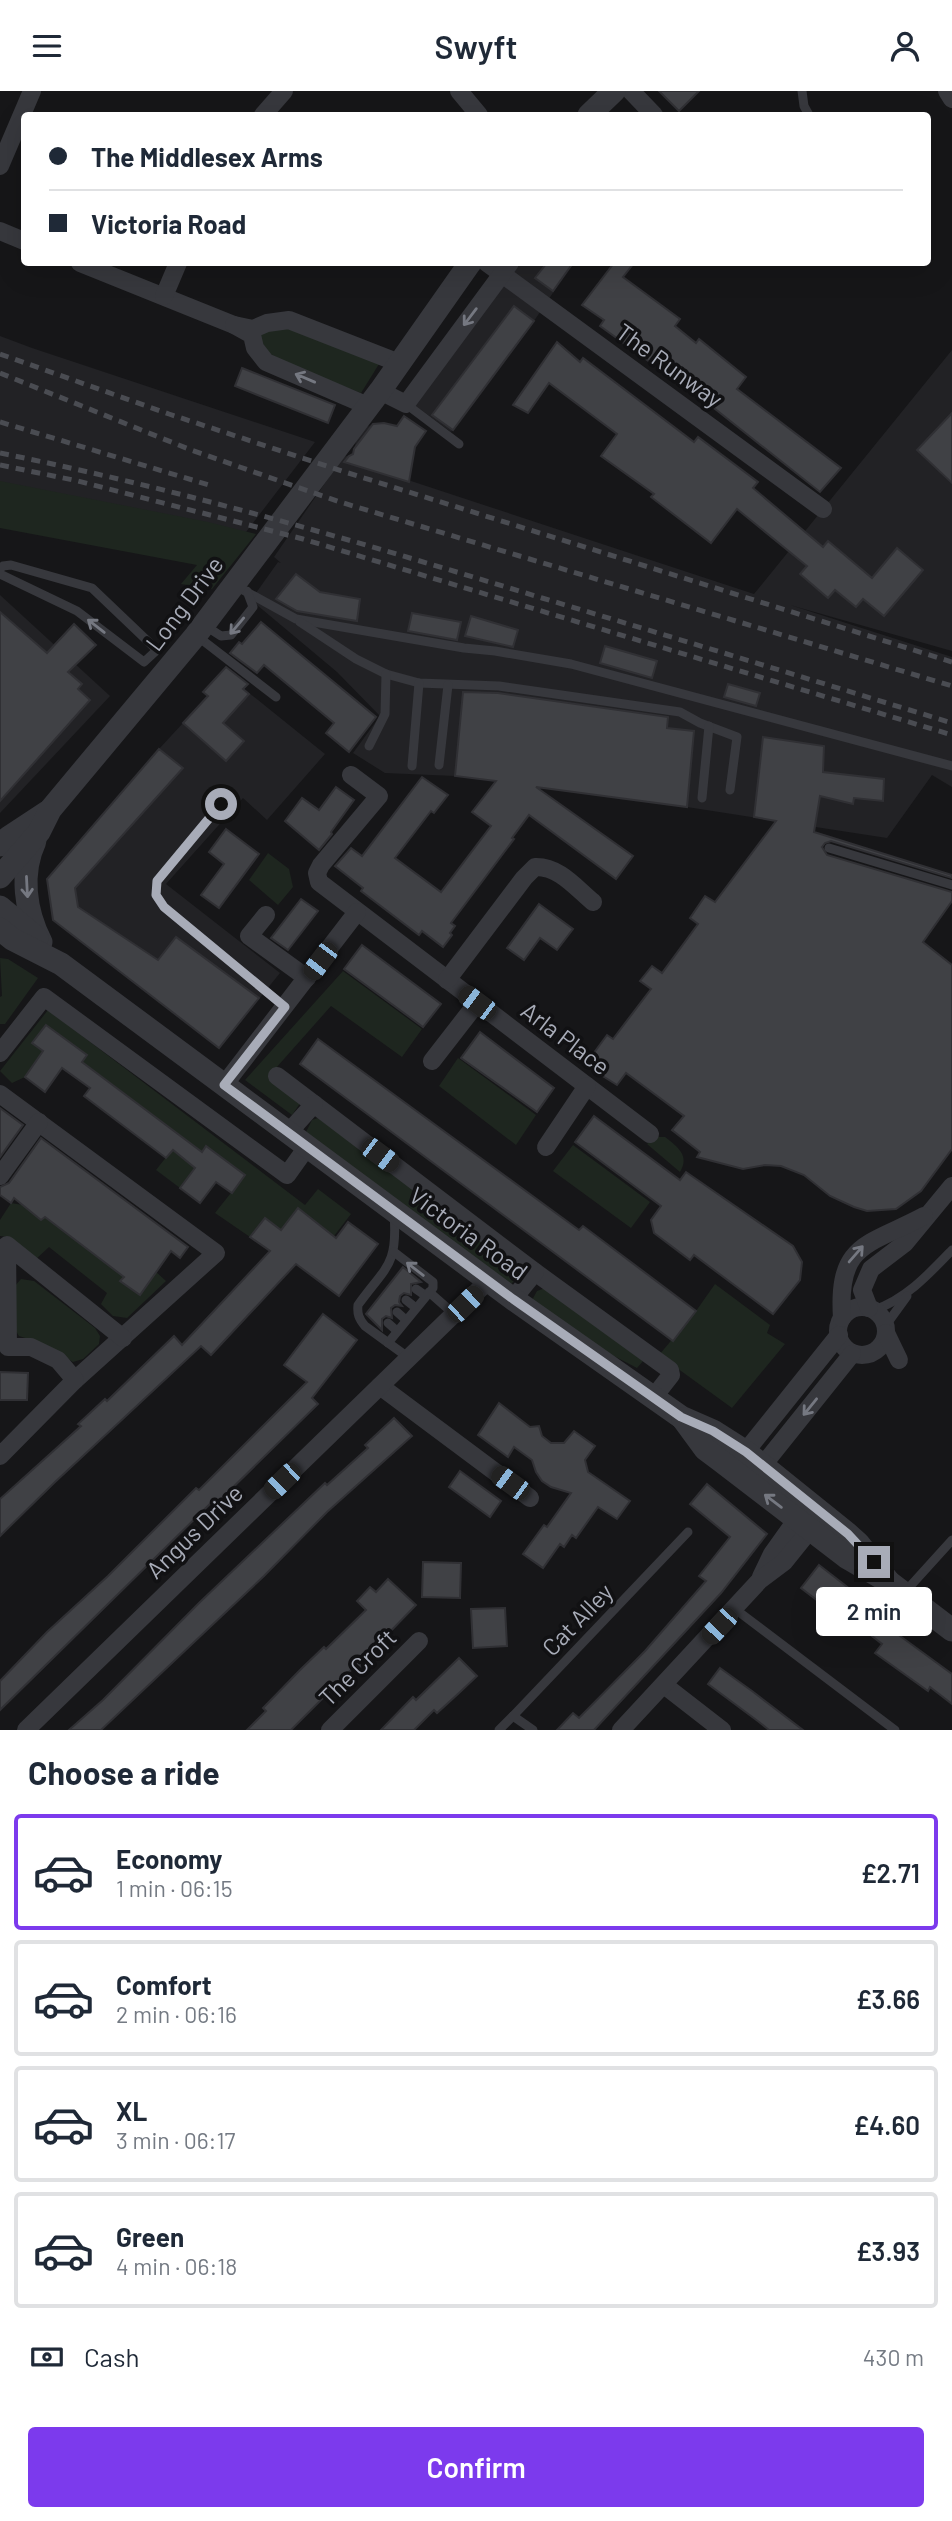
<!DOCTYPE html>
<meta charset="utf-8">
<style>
body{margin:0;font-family:Barlow,sans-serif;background:#f2f2f3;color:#1f2937;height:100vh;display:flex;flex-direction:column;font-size:26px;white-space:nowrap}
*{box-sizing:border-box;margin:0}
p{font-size:23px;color:#747a83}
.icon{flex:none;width:38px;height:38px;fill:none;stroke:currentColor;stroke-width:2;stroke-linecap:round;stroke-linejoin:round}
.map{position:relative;height:1639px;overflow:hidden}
.details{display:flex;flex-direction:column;background:#fff;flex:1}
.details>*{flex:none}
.top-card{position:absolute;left:21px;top:21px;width:910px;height:154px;border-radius:7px;box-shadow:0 7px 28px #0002;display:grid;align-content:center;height:154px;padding:0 28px;background:#fff}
.end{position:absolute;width:32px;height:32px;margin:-16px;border:9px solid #a8acb8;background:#111;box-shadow:0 0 0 4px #111}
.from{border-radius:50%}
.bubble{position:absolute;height:49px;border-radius:7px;background:#fff;box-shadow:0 7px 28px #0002;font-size:23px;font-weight:600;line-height:49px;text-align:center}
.car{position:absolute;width:21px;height:42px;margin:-21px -10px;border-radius:9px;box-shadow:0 0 5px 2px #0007;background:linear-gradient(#222 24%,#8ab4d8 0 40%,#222 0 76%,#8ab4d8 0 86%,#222 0)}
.top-card b{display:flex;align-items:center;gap:24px;height:66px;font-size:26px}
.top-card b+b{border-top:2px solid #e0e1e3}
.top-card i{width:18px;height:18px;background:#1f2937}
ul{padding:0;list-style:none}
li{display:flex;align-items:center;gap:21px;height:116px;margin:0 14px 10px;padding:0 14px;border:4px solid #e0e1e3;border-radius:7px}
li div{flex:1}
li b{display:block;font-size:26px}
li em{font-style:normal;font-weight:600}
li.active{border-color:#7c3aed}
li>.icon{width:63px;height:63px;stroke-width:1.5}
h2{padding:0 28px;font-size:32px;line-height:84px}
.pay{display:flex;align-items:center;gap:18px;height:77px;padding:0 28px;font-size:26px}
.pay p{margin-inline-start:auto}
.primary-button{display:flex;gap:14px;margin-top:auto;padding:14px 28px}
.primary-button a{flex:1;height:80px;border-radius:7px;background:#7c3aed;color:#fff;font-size:28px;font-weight:600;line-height:80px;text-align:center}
header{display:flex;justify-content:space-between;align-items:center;height:91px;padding:0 28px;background:#fff;font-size:32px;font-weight:600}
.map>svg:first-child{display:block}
.built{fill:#222225}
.green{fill:#1e261f}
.building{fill:#404145;stroke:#303034;stroke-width:2}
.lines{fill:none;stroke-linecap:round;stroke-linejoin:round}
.service{stroke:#37383d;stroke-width:9}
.minor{stroke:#37383d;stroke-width:18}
.tertiary{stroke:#37383d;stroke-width:23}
.rail{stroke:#4a4c52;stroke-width:5;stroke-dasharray:9 7;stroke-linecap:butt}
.oneway{stroke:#757881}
.route{stroke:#a8acb8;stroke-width:9}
.labels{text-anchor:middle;stroke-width:7;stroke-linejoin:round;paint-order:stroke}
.street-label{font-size:24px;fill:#a8acb8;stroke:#111113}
</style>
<header><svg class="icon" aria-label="menu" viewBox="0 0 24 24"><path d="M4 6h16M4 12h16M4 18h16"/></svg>Swyft<svg class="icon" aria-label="person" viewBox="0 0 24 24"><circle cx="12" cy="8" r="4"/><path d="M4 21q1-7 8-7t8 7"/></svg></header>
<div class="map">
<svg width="952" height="1639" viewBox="0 0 952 1639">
<rect width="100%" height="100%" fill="#161618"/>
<g class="built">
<path d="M521 172H573L534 230 451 341 413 313Z"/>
<path d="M0 245 32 257 315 351 230 462 0 421Z"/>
<path d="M952 259V560L790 514 952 566V696L932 684 887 747 687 716 455 685 385 682 353 662 380 625 337 581 251 509 278 471 281 472 274 466 343 366 353 363 357 346 363 338 373 333 384 332 397 336 404 325 426 340 415 357 408 389 754 503Z"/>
<path d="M0 504 110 605 0 722Z"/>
<path d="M222 580 325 663 267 729 243 707 166 793 280 882 219 957 53 829 47 788 159 658 207 606 203 601Z"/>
</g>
<g class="green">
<path d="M288 236 379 273 361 302 288 274 261 257 260 245 268 237Z"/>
<path d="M0 390 208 431 256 443 212 498 181 493 197 474 0 437Z"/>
<path d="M268 762 289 778 293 796 278 814 249 789Z"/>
<path d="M0 867 8 868 38 887 5 933H0V906L2 905Z"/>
<path d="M343 880 422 938 402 966 331 915 268 986 301 1011 292 1024 245 989Z"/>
<path d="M48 919 305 1114 318 1098 351 1123 334 1145 298 1118 281 1139 250 1146 215 1122 245 1084 206 1055 192 1074 195 1077 180 1097 156 1079 182 1046 100 984 80 973 46 935 33 952 43 960 25 986 12 992 0 980Z"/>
<path d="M458 967 536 1024 516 1054 439 995Z"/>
<path d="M318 1027 524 1180 510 1194 305 1043 312 1029Z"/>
<path d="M656 1046H665C678 1056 690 1065 680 1081L647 1053Z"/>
<path d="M573 1054 650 1111 631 1137 553 1080Z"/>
<path d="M11 1112 23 1114 41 1129 45 1126 124 1186 120 1191 140 1204 156 1181 166 1190 127 1227 113 1225 101 1213 107 1202 49 1156 36 1168 9 1146 0 1145V1129Z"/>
<path d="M21 1188 34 1190 95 1237 100 1245 99 1253 83 1268 73 1271 44 1253 19 1245 14 1237 15 1195Z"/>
<path d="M715 1193 770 1234 767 1242 785 1253 732 1317 659 1264 696 1220Z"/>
<path d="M545 1197 643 1270 637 1277 589 1252 531 1211 537 1200Z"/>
</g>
<g class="building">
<path d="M659 0H699L679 20Z"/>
<path d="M547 172H573L553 200 535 187Z"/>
<path d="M614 172H634L623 186 680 228 675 235 696 252 699 248 746 286 737 298 841 377 820 401 652 268 650 271 600 235 604 229 582 214Z"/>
<path d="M514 215 534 230 453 339 432 324Z"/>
<path d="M557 251 580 271 583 267 694 351 698 346 758 391 753 397 823 456 828 450 872 487 897 457 923 479 884 525 863 508 856 516 835 499 828 507 800 483 807 475 737 418 711 452 651 406 654 403 601 365 617 343 549 292 528 322 513 314Z"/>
<path d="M242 277 335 314 328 332 235 295Z"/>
<path d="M952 322V392L917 359Z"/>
<path d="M404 325 426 340 415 356 409 391 344 371 349 365 353 363 354 358 373 333 384 332 397 335Z"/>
<path d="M296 483 320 501 360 508 357 530 297 520 276 508Z"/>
<path d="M0 521 47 562 74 533 96 554 68 581 82 593 78 598 90 609 0 710Z"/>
<path d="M412 522 461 531 457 549 408 540Z"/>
<path d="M471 525 518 539 513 556 465 545Z"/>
<path d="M261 531 376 626 349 661 326 642 334 632 264 574 257 582 230 562 239 551 242 553Z"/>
<path d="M605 555 657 570 652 587 600 572Z"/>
<path d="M226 576 248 593 243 598 249 603 223 632 244 650 226 670 183 632 208 605 203 601Z"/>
<path d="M728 593 760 602 756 615 724 606Z"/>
<path d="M463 601 498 602 668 626 667 637 694 640 687 716 536 696 633 765 616 788 529 724 512 747 514 748 451 832 455 835 450 842 452 844 443 856 422 840 419 844 361 800 363 797 335 775 351 757 362 765 422 686 448 704 434 722 431 720 395 767 441 801 491 735 472 721 496 690 455 685Z"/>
<path d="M763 646 824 655 823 681 884 688 883 710 854 707 853 713 820 705 814 741 952 784V787L831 750 825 752 822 756 827 764 952 801V810L923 851 952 874V1058L921 1100 896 1118 867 1120 854 1116 830 1105 804 1084 781 1075 765 1074 743 1078 697 1066 700 1061 672 1039 684 1025 626 982 617 994 585 974 607 944 613 948 651 898 640 890 652 875 662 882 698 833 690 827 705 805 715 811 776 730 754 726Z"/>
<path d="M159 658 183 677 75 797 78 816 158 869 176 846 259 907 219 957 53 829 47 788Z"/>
<path d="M336 696 354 709 331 741 332 743 319 759 285 730 302 707 319 719Z"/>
<path d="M226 738 259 763 219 817 201 804 224 773 209 761Z"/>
<path d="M301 808 318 820 288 859 271 847Z"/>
<path d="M539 813 573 838 557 859 540 847 524 869 507 857Z"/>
<path d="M362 854 441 913 423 936 344 878Z"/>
<path d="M46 934 87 964 82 971 202 1061 206 1055 245 1084 232 1102 216 1091 200 1112 180 1097 195 1077 173 1059 166 1067 84 1005 90 997 62 977 45 1001 25 986 43 960 32 952Z"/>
<path d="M480 941 554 997 537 1021 461 967Z"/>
<path d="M318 948 579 1139 583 1135 696 1220 673 1250 300 973Z"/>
<path d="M0 1017 23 1034 0 1066Z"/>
<path d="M594 1025 680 1089 686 1081 793 1155 802 1171 800 1189 773 1223 694 1164 690 1169 654 1142 651 1129 661 1115 575 1051Z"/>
<path d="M41 1047 188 1156 180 1167 171 1160 140 1204 120 1190 124 1186 45 1126 41 1129 14 1107 11 1112 0 1104V1096L9 1092Z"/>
<path d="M298 1117 336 1147 348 1131 378 1153 339 1205 296 1173 211 1264 201 1255 54 1392 0 1445V1408L81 1335 78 1333 105 1308 107 1310 174 1245 182 1254 270 1160 250 1146 265 1127 281 1139Z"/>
<path d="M403 1176 421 1191 411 1193V1204L404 1202 400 1205 399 1211 402 1215 395 1214 391 1217 392 1227 386 1225 382 1228V1239L366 1223Z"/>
<path d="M323 1223 357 1249 312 1307 318 1313 218 1411 215 1408 0 1619V1590L47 1541 108 1485 196 1397 199 1399 307 1291 284 1274Z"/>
<path d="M0 1281 28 1282 27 1309H0Z"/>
<path d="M499 1312 530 1336 539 1335 542 1345 551 1352H564L574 1340 595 1355 585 1369 588 1381 630 1410 617 1428 598 1416 576 1447 572 1444 564 1456 560 1453 543 1477 523 1463 544 1434 547 1436 571 1402 551 1396 542 1390 536 1381 532 1369 514 1356 508 1366 478 1344Z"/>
<path d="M394 1327 412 1345 327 1421 264 1485 101 1639H69L103 1609 199 1512 325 1392 327 1394 368 1357 365 1354Z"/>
<path d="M460 1380 501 1410 490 1426 449 1396Z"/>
<path d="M707 1393 767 1443 721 1502 594 1639H557L573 1622 579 1627 645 1560 706 1490 699 1485 730 1446 690 1413Z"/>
<path d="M423 1471 461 1472 460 1507 422 1506Z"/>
<path d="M819 1474 890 1529 885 1534 952 1583V1613L930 1596 928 1600 875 1562 882 1553 821 1505 818 1510 801 1497Z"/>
<path d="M388 1488 416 1514 383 1548 386 1551 358 1578 355 1575 291 1639H247L266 1620 263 1617 301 1578 324 1556 326 1558 366 1519 357 1510 370 1496 376 1501Z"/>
<path d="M505 1517 507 1555 473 1557 471 1518Z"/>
<path d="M459 1567 477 1585 459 1602 437 1622 434 1619 414 1639H381L413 1606 416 1609Z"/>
<path d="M720 1577 752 1600 803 1639H769L759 1631 708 1593Z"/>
</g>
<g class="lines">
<g class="service">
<path d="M802 0 804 15 809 24"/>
<path d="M406 313 459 353"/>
<path d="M0 478 3 475 11 474 92 497 157 559 144 571 77 520 0 483"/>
<path d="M234 494 296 528 464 557 495 560 571 573 952 675"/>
<path d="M300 531 356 568 386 583 419 592 499 595 680 621 700 632 737 646 730 699"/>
<path d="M204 534 221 545 231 544 253 516 247 500"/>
<path d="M197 545 276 606"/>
<path d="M369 655 385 623 386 583"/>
<path d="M439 674 448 594"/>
<path d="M412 675 419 592"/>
<path d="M702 707 709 635"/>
<path d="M221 713 157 790 156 804 164 816 285 916"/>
<path d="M829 757 952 794"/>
<path d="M394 1123C398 1175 386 1175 358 1214 357 1223 359 1228 365 1235L409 1267"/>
<path d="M416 1198 426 1205"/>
<path d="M429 1201 454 1223"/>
<path d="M406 1209 416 1217"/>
<path d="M874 1219C906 1208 929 1183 952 1159"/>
<path d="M397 1221 406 1229"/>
<path d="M388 1232 397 1240"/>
<path d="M886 1234 907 1205"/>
<path d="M388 1252 433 1197V1191L394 1161"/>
<path d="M904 1502 952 1449"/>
<path d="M735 1518 895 1639"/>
<path d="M499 1639 513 1625"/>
<path d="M533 1639 513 1625 688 1441"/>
</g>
<g class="minor">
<path d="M459 0 479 24"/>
<path d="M631 0 654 24"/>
<path d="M947 0 952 8"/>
<path d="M263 24 284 0"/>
<path d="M0 75 32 0"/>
<path d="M0 140 24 150"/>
<path d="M80 172 234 234"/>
<path d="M487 172 823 418"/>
<path d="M164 205 178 172"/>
<path d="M380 300 406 313 510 172"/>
<path d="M368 315 266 271 255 257 252 244 234 234 253 238 267 232 289 229 399 272"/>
<path d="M351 684 379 705 321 774 317 782 319 791 650 1043"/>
<path d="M266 824 249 845 307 887"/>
<path d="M447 889 524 787 535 776C559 775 576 797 593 811"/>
<path d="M0 962 44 906 287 1084 307 1056"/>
<path d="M432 970 477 912"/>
<path d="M277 985 535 1181 670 1279 671 1284 653 1307"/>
<path d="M224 994 357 821"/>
<path d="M0 1003 216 1162 75 1289"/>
<path d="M288 1042 314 1013"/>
<path d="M546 1056 587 995"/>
<path d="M0 1085 39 1031"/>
<path d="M513 1208 535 1181"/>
<circle cx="862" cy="1240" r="24"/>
<path d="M869 1217 862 1199 871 1178 905 1152 952 1095"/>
<path d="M842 1227C837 1151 868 1155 924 1125"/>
<path d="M886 1242 899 1269"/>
<path d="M380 1295 530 1407"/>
<path d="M0 1365 75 1289 58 1269 31 1256H8L7 1154 123 1247"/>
<path d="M738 1370 839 1244"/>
<path d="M756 1383 852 1263"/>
<path d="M761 1486 772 1463 804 1418"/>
<path d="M664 1594 722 1639"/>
<path d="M26 1639 488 1190"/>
<path d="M330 1639 419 1550"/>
<path d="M621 1639 760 1489 784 1471 817 1430"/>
</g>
<g class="tertiary">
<path d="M589 24 614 0"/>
<path d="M35 750C20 782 25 820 41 851"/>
<path d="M0 754 9 746 47 721"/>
<path d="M0 786 39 741 50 719 196 544 380 300 470 172"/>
<path d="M0 816 37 847"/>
<path d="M0 838 12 848 61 873 513 1208 681 1326 713 1340 746 1361 848 1443 858 1452 889 1491"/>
<path d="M683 1328 705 1358 721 1370 846 1466 889 1491 952 1539"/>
</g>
<g class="rail">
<path d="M0 263 169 323 345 381 952 571"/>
<path d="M0 282 191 359 340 411 952 595"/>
<path d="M0 331 209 394"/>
<path d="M0 362C184 399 363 452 542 507 679 548 815 590 952 632"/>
<path d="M0 374 78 390 303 448 952 644"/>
</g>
</g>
<defs><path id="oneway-shaft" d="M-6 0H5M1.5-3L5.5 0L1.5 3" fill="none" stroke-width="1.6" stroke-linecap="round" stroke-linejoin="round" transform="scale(1.75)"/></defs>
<g class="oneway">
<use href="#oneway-shaft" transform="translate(470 226) rotate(127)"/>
<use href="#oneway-shaft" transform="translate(305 287) rotate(-157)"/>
<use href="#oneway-shaft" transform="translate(96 535) rotate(-142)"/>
<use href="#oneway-shaft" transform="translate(237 535) rotate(130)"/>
<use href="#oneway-shaft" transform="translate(27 796) rotate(87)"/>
<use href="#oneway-shaft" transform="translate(856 1163) rotate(-49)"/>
<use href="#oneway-shaft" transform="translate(415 1178) rotate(-142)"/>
<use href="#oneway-shaft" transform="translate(810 1316) rotate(129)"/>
<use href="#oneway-shaft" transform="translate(773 1410) rotate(-143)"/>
</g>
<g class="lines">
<path class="route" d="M221 713 157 790 156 804 164 816 285 916 224 994 513 1208 681 1326 713 1340 746 1361 848 1443 874 1471"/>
</g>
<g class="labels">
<g class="street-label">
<text transform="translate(669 275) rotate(36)" y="8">The Runway</text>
<text transform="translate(185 513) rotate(-53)" y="8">Long Drive</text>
<text transform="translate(565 948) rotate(37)" y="8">Arla Place</text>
<text transform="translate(468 1143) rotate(36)" y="8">Victoria Road</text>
<text transform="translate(195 1441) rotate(-44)" y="8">Angus Drive</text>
<text transform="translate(578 1529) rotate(-46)" y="8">Cat Alley</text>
<text transform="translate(358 1577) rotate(-45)" y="8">The Croft</text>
</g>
</g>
</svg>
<i class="end from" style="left:221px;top:713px"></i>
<i class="end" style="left:874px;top:1471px"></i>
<div class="bubble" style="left:816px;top:1496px;width:116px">2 min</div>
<i class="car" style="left:320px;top:870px;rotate:217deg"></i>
<i class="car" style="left:477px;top:912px;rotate:307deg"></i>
<i class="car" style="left:380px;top:1064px;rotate:127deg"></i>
<i class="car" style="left:465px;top:1213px;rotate:46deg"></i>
<i class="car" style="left:282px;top:1390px;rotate:226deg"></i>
<i class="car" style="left:510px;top:1392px;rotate:306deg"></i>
<i class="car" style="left:719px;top:1535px;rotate:223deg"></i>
<div class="top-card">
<b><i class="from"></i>The Middlesex Arms</b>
<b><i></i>Victoria Road</b>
</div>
</div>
<section class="details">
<h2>Choose a ride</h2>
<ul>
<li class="active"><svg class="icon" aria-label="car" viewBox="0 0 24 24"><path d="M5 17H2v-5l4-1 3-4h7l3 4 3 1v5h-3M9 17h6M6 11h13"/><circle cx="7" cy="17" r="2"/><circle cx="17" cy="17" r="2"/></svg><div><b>Economy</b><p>1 min · 06:15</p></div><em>£2.71</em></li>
<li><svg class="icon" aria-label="car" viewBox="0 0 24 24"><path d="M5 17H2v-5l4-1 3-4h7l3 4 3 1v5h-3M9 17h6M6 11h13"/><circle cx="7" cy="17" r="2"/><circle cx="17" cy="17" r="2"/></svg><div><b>Comfort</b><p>2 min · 06:16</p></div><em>£3.66</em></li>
<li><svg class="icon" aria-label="car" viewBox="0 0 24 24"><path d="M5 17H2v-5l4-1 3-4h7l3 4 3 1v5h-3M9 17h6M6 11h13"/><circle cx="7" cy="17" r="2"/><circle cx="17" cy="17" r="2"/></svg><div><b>XL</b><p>3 min · 06:17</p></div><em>£4.60</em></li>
<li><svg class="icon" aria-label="car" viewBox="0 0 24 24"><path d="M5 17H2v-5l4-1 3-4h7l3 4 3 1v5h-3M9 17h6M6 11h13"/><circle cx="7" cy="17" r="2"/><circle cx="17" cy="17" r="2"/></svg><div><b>Green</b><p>4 min · 06:18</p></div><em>£3.93</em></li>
</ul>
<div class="pay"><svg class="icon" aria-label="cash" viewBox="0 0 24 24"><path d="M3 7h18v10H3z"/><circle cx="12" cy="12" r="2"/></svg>Cash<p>430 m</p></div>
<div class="primary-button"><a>Confirm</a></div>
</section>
